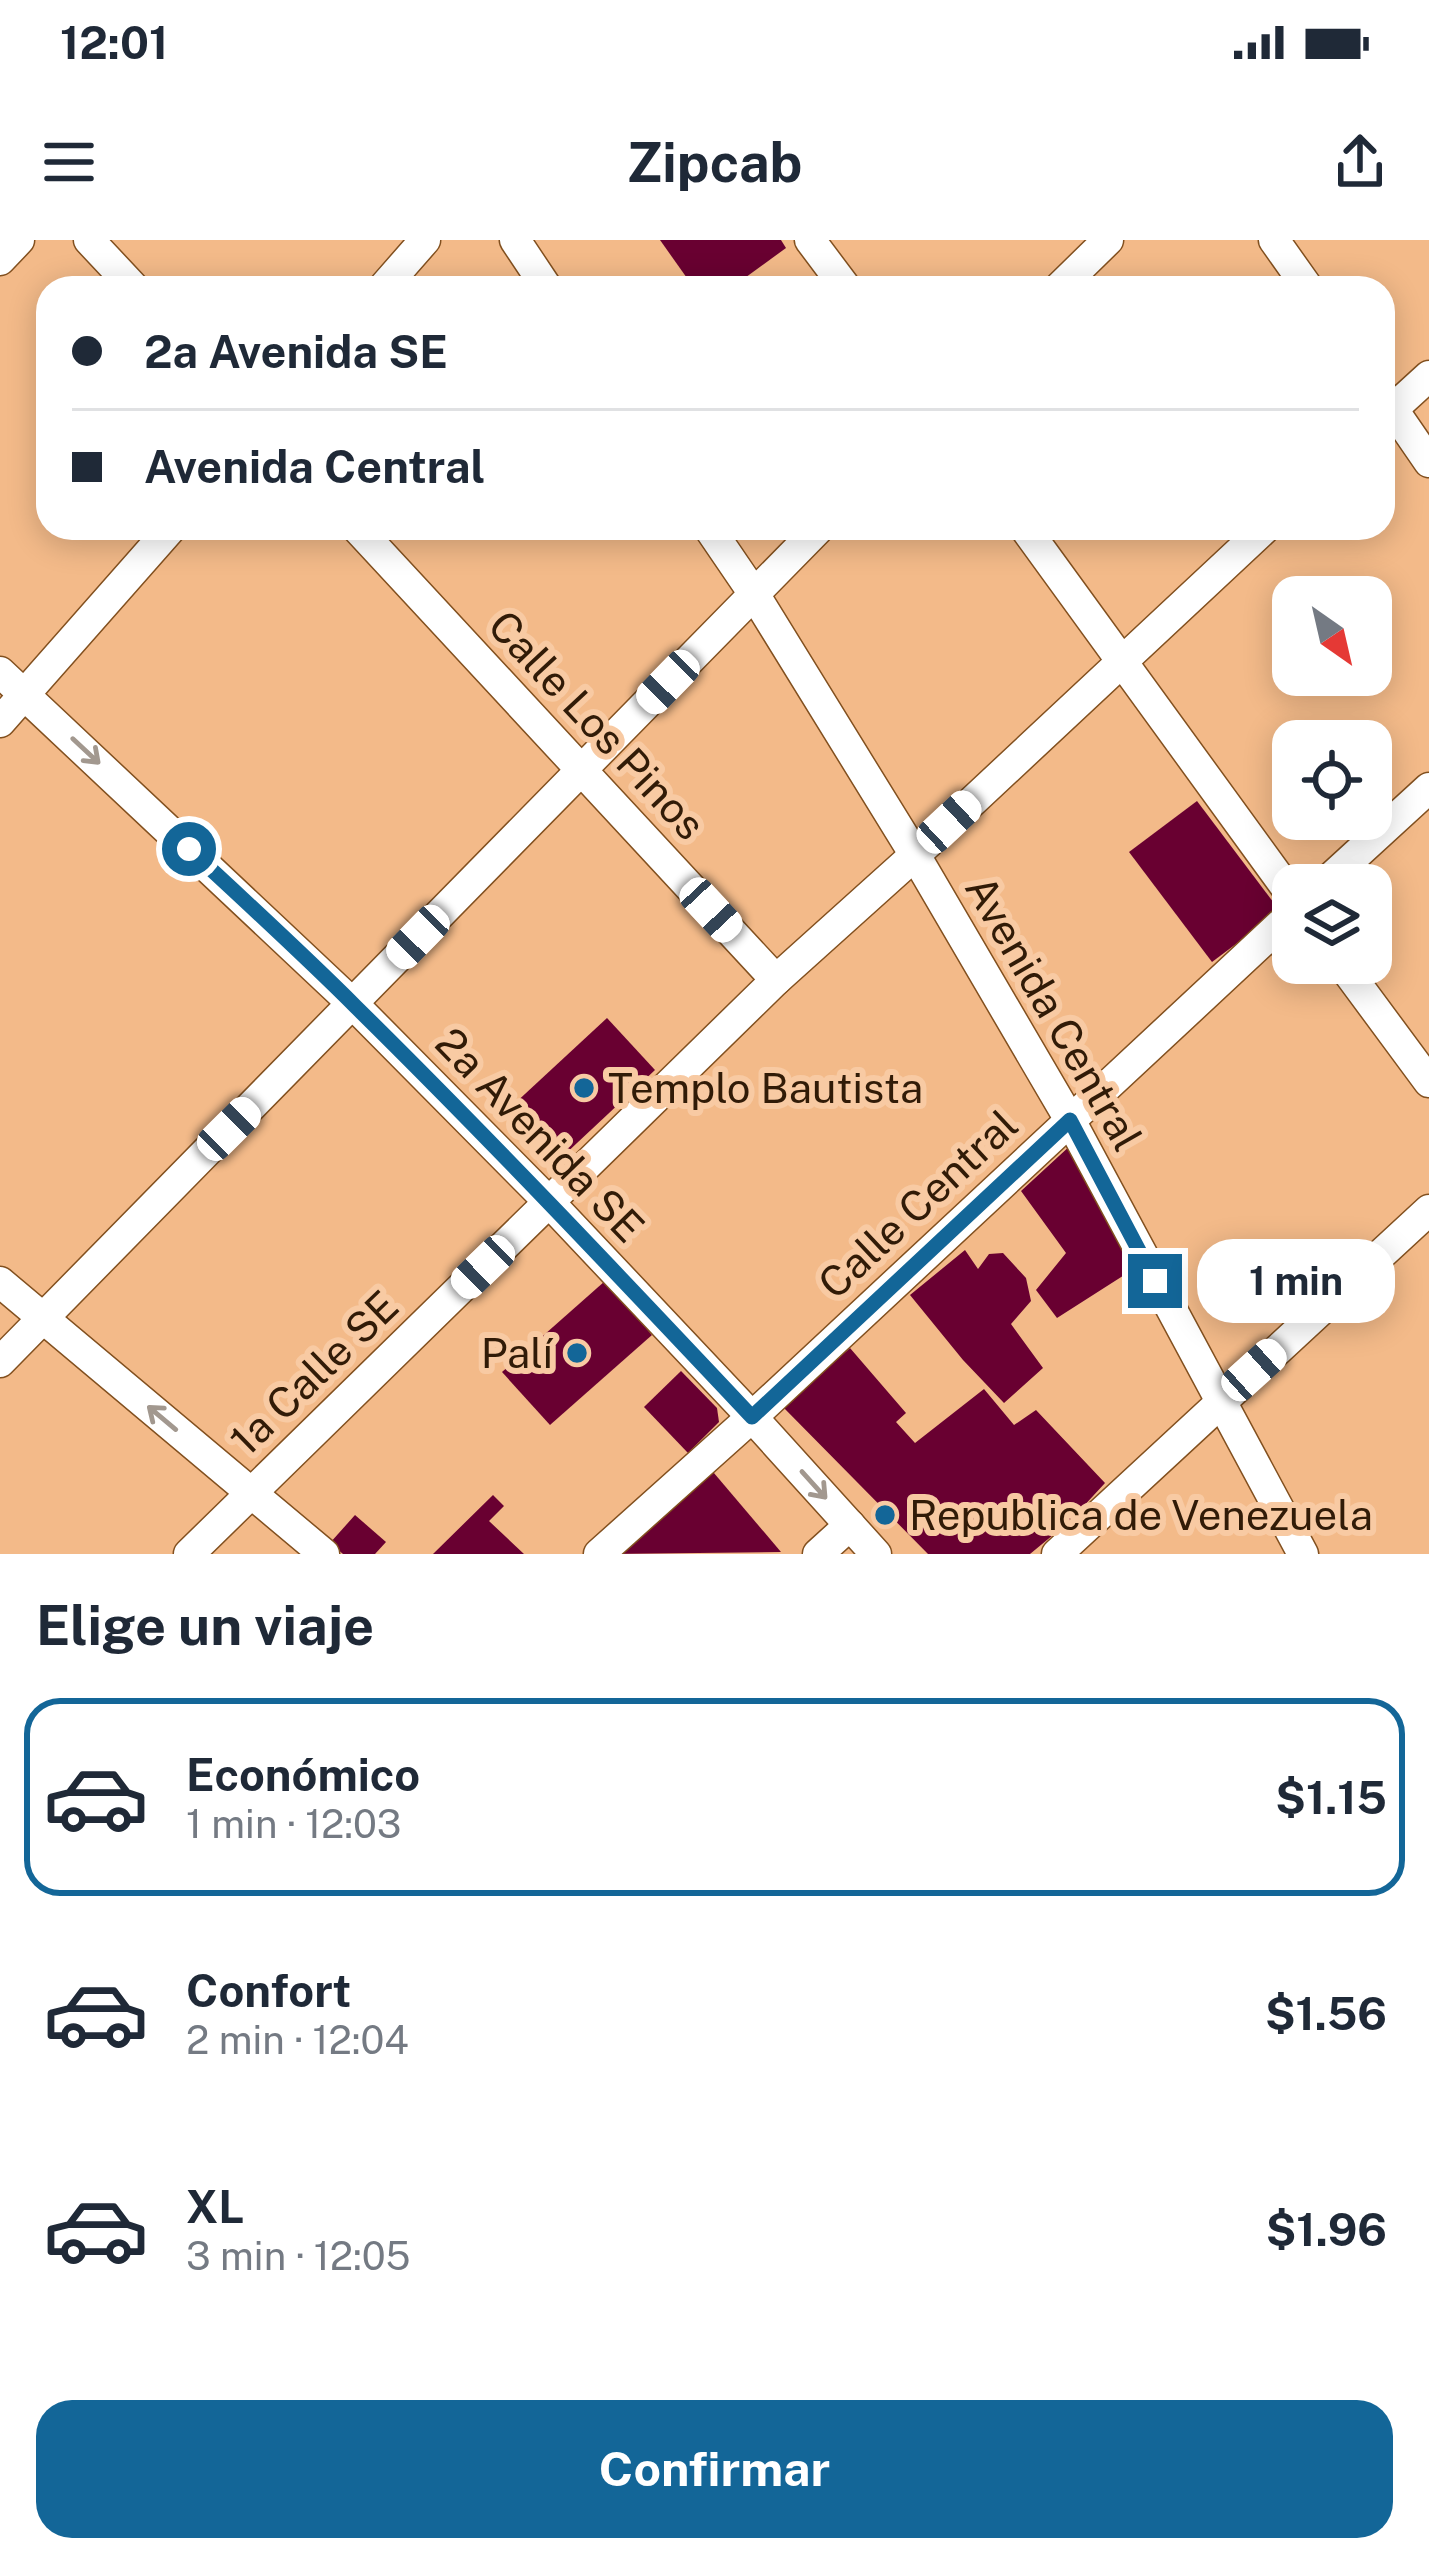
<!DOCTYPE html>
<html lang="es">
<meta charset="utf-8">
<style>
body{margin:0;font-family:"Public Sans",sans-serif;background:#f2f2f3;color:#1f2937;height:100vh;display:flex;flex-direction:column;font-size:45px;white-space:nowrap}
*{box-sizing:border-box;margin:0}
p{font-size:39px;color:#747a83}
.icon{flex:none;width:66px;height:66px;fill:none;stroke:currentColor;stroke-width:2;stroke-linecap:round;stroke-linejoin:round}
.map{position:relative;height:1314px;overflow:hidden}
.details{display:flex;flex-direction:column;background:#fff;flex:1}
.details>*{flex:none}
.banner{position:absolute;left:36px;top:36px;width:1359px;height:264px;border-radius:36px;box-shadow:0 6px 30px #0003;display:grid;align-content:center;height:264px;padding:0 36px;background:#fff}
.needle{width:78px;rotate:146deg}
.fabs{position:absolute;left:1272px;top:336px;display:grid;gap:24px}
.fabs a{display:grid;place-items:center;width:120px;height:120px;border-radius:24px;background:#fff;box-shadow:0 6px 30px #0003;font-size:60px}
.end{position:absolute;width:54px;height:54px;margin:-27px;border:15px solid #136698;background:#fff;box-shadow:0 0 0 6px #fff}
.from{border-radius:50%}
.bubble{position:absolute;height:84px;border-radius:36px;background:#fff;box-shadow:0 6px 30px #0003;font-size:39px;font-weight:700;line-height:84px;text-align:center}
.car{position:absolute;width:36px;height:72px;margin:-36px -18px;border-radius:15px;box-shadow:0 0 9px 3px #0007;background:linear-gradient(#fff 24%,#345 0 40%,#fff 0 76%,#345 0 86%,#fff 0)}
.banner b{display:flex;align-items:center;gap:42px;height:114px;font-size:45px}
.banner b+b{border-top:3px solid #e0e1e3}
.banner i{width:30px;height:30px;background:#1f2937}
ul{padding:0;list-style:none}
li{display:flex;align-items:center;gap:36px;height:198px;margin:0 24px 18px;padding:0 12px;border:6px solid transparent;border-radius:36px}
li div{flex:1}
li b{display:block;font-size:45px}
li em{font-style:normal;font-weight:700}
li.current{border-color:#136698}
li>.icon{width:108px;height:108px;stroke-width:1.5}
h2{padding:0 36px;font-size:54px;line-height:144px}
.cta{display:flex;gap:24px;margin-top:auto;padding:24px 36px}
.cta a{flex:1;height:138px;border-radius:36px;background:#136698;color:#fff;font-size:48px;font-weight:700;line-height:138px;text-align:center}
.status{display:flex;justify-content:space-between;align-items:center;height:84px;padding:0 60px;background:#fff;direction:ltr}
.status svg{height:33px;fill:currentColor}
header{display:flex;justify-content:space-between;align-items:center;height:156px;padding:0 36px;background:#fff;font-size:54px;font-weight:700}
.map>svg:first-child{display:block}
.building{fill:#690031}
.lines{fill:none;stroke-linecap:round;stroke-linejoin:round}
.street-casing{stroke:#82501f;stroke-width:33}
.street{stroke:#fff;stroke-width:30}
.oneway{stroke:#a2988f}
.route{stroke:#136698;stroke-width:15}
.poi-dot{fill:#136698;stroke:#f8caa3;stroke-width:4.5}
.labels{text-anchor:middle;stroke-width:12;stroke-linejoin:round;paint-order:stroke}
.street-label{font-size:42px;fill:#311b07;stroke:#f8caa3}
.poi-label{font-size:42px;fill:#311b07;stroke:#f8caa3;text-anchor:start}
</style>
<div class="status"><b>12:01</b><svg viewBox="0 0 49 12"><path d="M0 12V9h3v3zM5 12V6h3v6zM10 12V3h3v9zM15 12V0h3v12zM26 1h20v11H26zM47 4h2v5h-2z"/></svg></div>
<header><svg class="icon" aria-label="menu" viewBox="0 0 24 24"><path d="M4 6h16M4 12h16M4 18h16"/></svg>Zipcab<svg class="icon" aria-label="share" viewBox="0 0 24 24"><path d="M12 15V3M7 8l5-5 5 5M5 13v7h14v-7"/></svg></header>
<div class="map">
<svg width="1429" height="1314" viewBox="0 0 1429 1314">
<rect width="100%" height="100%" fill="#f3ba89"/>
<g class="building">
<path d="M660 0H781L786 8 731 48H694Z"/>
<path d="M1197 561 1280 671 1212 722 1129 612Z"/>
<path d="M607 778 655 830 561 918 512 866Z"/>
<path d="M1072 904 1140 1025 1057 1078 1036 1050 1066 1013 1021 951Z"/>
<path d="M965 1010 978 1029 989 1014 1003 1013 1026 1038 1031 1061 1011 1084 1043 1128 1004 1163 963 1120 910 1055Z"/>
<path d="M605 1041 652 1095 550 1185 502 1132Z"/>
<path d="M850 1108 906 1173 896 1182 915 1203 984 1149 1014 1185 1036 1170 1105 1243 1070 1281 1030 1314H928L783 1167Z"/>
<path d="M681 1131 717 1168 719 1182 688 1213 644 1167Z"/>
<path d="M708 1226 781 1312 610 1314Z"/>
<path d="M493 1255 504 1266 489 1281 524 1314H433Z"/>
<path d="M355 1275 386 1302 375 1314H343L330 1303Z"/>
</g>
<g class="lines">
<defs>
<g id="street">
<path d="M89 0 134 48"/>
<path d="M515 0 547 48"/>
<path d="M810 0 846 48"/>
<path d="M1274 0 1308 48"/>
<path d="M0 20 19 0"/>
<path d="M383 48 425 0"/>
<path d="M1059 48 1108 0"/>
<path d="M1383 155 1429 222"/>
<path d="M1383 178 1429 136"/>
<path d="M357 288 776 740"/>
<path d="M709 288 754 354 915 615 1070 880 1303 1314"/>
<path d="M1025 288 1293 657"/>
<path d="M0 432 353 764 549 962 752 1177 876 1314"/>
<path d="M0 482 171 288"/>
<path d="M1323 645 1429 548"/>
<path d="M1341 723 1429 842"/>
<path d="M0 1042 324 1314"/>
<path d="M0 1122 819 288"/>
<path d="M189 1314 776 740 915 615 1265 288"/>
<path d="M599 1314 752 1177 1293 673"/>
<path d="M818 1314 850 1285"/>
<path d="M1057 1314 1429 970"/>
</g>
</defs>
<use href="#street" class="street-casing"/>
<use href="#street" class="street"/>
</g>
<defs><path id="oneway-shaft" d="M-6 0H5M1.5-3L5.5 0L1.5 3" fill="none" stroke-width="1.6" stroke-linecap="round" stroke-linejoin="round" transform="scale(3)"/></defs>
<g class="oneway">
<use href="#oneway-shaft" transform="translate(86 511) rotate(43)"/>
<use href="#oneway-shaft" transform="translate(162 1178) rotate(-140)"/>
<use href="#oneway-shaft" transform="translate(814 1245) rotate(48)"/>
</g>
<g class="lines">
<path class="route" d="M189 609C245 661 302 713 356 767 491 900 621 1038 752 1177L1070 880 1155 1041"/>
</g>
<g class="poi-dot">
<circle cx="584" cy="848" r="12"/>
<circle cx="577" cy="1113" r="12"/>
<circle cx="885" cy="1275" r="12"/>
</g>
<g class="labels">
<g class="street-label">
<text transform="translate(597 485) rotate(47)" y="15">Calle Los Pinos</text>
<text transform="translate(1054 773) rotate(60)" y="15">Avenida Central</text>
<text transform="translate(540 895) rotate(46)" y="15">2a Avenida SE</text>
<text transform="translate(918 964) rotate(-43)" y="15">Calle Central</text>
<text transform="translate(314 1133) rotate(-44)" y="15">1a Calle SE</text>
</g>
<g class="poi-label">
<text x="608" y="863">Templo Bautista</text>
<text x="553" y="1128" text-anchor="end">Palí</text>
<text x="909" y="1290">Republica de Venezuela</text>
</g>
</g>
</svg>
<div class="fabs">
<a><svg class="needle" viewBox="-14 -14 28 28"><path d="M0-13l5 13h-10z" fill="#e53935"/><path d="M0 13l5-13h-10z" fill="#747a83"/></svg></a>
<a><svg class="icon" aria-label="locate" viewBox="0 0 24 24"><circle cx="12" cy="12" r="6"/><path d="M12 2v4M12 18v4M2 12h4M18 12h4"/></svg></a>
<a><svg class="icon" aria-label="layers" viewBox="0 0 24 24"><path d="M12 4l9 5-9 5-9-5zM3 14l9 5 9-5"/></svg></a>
</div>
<i class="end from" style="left:189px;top:609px"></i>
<i class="end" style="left:1155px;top:1041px"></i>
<div class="bubble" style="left:1197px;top:999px;width:198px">1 min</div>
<i class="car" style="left:668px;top:442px;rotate:224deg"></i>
<i class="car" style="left:949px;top:582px;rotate:47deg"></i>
<i class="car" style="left:711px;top:670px;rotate:137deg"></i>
<i class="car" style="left:418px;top:697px;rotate:224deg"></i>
<i class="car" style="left:229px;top:889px;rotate:45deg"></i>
<i class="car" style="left:483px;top:1027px;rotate:226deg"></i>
<i class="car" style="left:1254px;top:1130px;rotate:48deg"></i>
<div class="banner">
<b><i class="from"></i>2a Avenida SE</b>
<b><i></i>Avenida Central</b>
</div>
</div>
<section class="details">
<h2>Elige un viaje</h2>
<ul>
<li class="current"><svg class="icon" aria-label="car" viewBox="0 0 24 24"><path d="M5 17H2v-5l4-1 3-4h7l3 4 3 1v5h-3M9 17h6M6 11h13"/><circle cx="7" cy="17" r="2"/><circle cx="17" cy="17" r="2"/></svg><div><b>Económico</b><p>1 min · 12:03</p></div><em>$1.15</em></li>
<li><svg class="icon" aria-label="car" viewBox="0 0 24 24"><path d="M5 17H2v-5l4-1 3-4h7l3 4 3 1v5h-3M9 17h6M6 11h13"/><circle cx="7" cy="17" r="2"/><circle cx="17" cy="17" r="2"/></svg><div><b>Confort</b><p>2 min · 12:04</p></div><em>$1.56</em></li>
<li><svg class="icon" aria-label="car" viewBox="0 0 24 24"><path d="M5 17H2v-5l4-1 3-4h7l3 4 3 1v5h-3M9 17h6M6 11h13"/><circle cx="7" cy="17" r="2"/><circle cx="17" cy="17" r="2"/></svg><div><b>XL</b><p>3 min · 12:05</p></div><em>$1.96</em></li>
</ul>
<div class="cta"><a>Confirmar</a></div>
</section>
